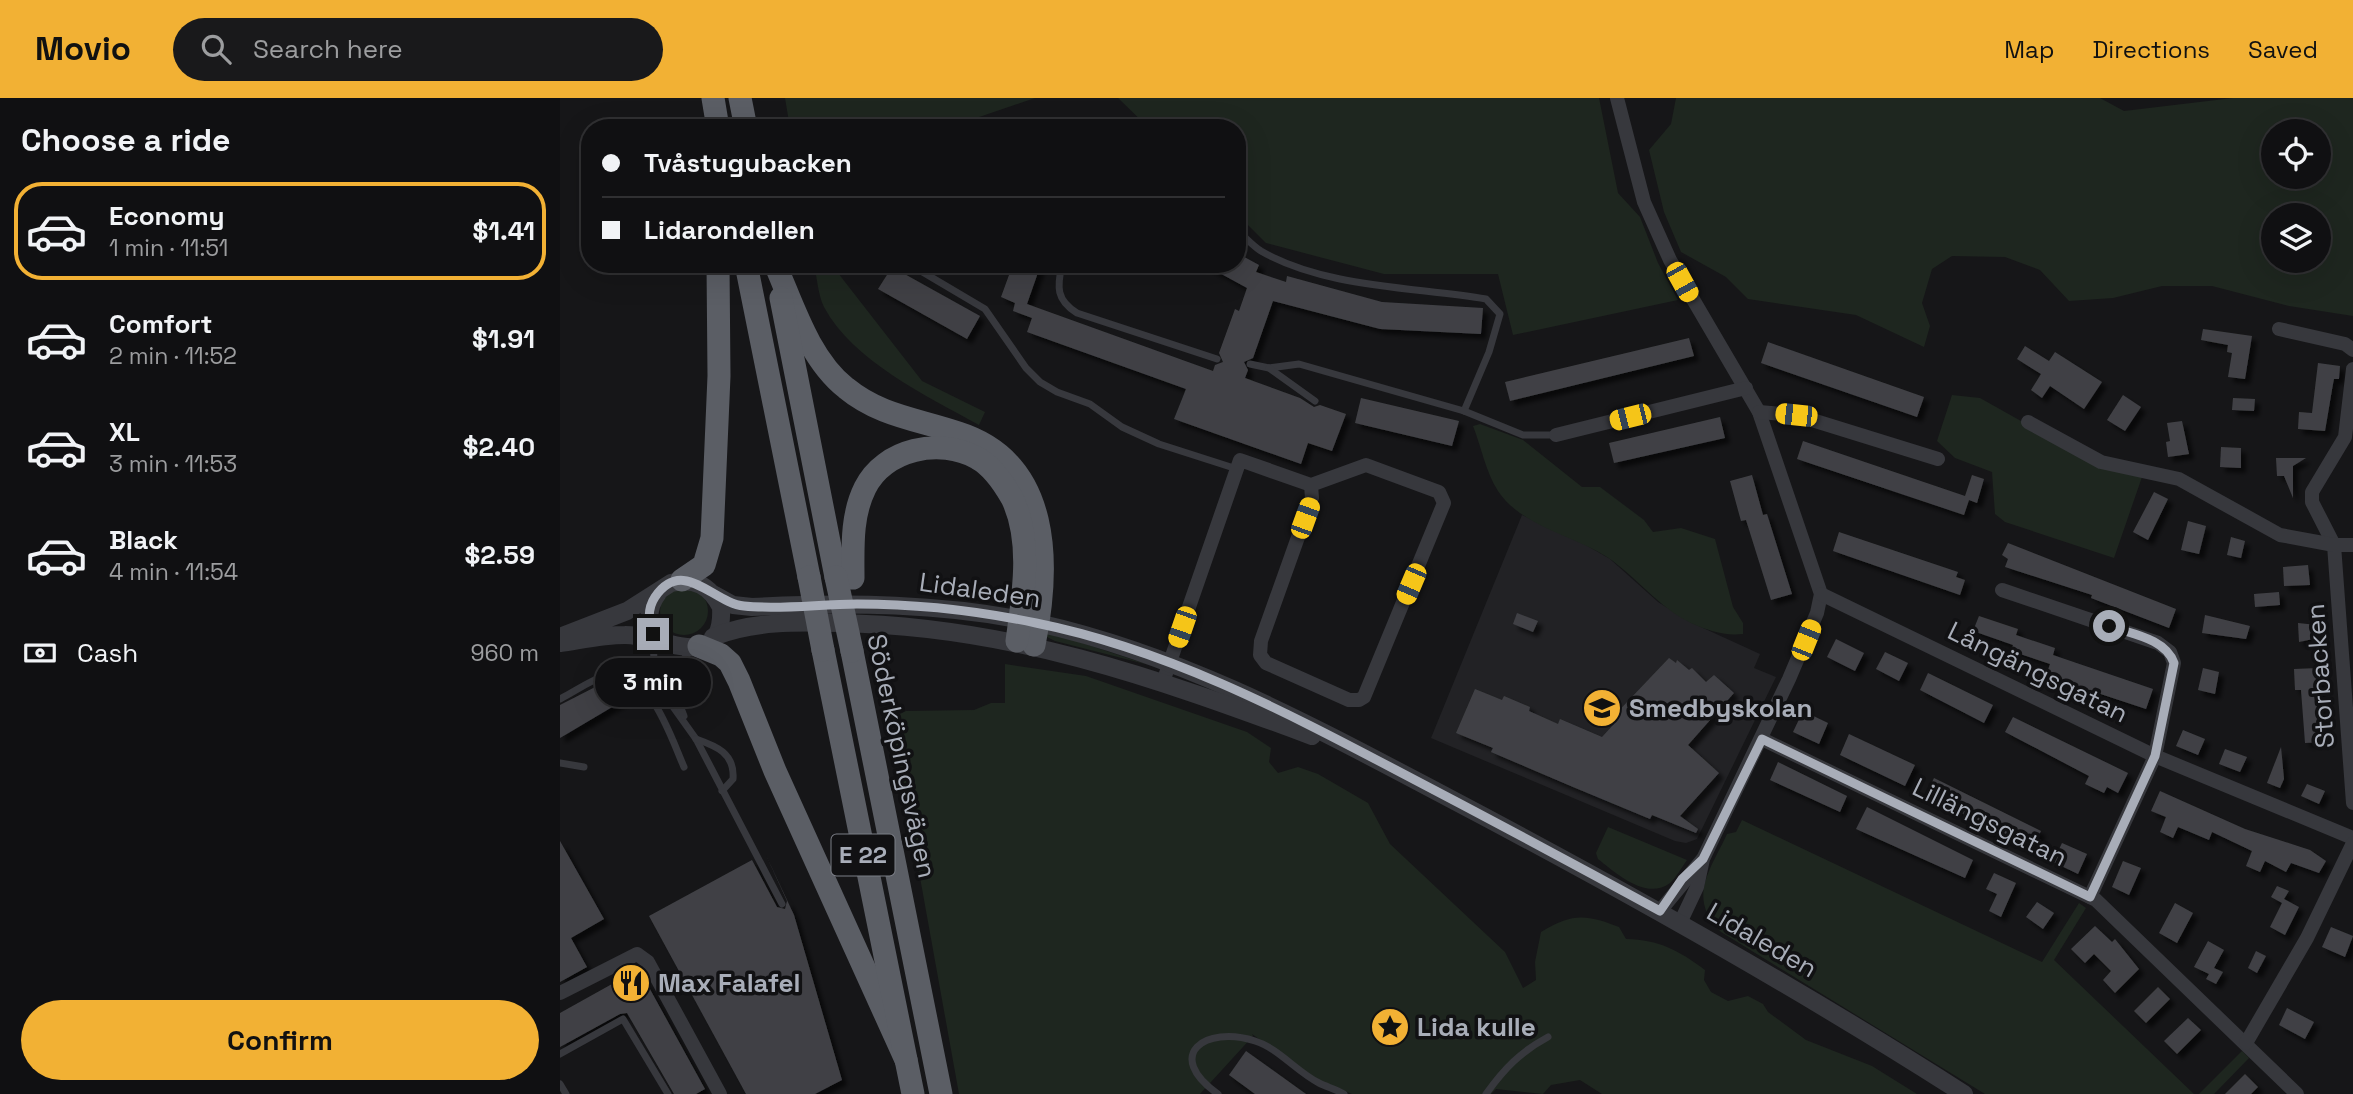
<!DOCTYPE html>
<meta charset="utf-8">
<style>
body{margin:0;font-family:"Space Grotesk",sans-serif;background:#19191b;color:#f1f3f6;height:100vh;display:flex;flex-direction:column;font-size:26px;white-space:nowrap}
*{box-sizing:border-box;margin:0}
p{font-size:23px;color:#9c9d9f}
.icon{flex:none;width:38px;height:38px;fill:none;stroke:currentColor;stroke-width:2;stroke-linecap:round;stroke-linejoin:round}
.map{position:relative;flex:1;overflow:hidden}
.drawer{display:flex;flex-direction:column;background:#101012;width:560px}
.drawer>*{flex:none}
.banner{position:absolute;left:21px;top:21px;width:665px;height:154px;border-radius:28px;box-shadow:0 7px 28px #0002,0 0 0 2px #303032;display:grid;align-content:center;height:154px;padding:0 21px;background:#101012}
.fabs{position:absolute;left:1701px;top:21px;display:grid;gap:14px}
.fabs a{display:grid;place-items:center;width:70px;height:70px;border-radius:50%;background:#101012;box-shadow:0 7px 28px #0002,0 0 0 2px #303032;font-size:35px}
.end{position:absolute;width:32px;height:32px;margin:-16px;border:9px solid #a8adb8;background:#111;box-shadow:0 0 0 4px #111}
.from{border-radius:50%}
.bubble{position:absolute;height:49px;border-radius:24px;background:#101012;box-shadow:0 7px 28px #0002,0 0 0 2px #303032;font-size:23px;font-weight:700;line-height:49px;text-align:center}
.car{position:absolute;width:21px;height:42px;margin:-21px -10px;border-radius:9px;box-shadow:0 0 5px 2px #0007;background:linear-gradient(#f5c518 24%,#345 0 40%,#f5c518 0 76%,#345 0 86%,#f5c518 0)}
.banner b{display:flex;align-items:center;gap:24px;height:66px;font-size:26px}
.banner b+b{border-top:2px solid #303032}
.banner i{width:18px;height:18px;background:#f1f3f6}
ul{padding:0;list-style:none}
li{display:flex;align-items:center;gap:21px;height:98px;margin:0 14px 10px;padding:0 7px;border:4px solid transparent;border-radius:28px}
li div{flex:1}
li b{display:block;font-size:26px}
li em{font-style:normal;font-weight:700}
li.active{border-color:#f2b134}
li>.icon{width:63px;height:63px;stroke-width:1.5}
h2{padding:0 21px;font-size:32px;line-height:84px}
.pay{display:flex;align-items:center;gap:18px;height:77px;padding:0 21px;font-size:26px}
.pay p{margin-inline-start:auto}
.primary-button{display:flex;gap:14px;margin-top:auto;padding:14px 21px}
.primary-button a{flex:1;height:80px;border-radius:42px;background:#f2b134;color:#111;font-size:28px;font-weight:700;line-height:80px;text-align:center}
header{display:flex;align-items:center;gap:42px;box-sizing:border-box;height:98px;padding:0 35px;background:#f2b134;color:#111}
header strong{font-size:33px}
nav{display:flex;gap:38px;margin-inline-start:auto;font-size:24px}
.search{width:490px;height:63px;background:#19191b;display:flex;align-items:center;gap:18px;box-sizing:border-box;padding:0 24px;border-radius:38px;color:#9c9d9f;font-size:26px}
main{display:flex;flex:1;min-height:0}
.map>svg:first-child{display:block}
.built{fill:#222225}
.green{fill:#1e261f;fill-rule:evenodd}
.building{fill:#404145;filter:url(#shadow)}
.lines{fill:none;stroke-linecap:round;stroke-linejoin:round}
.service{stroke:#37383d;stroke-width:7}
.minor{stroke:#37383d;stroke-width:14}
.tertiary{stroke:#37383d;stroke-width:18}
.trunk{stroke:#5b5e65;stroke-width:23}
.trunk-bridge{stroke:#5b5e65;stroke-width:23}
.route{stroke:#a8adb8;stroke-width:9}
.labels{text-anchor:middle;stroke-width:7;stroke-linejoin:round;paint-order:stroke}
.shield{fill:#111113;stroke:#7b7e86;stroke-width:2}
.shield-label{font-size:24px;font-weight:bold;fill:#a8adb8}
.street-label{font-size:26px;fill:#a8adb8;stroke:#111113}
.poi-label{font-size:26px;font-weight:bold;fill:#a8adb8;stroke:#111113;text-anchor:start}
</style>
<header>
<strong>Movio</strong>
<div class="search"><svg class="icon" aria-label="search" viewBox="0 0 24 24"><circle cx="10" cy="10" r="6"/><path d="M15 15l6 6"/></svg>Search here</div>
<nav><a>Map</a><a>Directions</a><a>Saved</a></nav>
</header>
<main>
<section class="drawer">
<h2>Choose a ride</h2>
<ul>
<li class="active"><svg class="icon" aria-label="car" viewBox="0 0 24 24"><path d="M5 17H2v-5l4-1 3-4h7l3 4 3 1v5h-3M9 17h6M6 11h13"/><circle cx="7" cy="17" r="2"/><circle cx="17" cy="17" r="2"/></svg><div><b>Economy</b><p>1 min · 11:51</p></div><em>$1.41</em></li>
<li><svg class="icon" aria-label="car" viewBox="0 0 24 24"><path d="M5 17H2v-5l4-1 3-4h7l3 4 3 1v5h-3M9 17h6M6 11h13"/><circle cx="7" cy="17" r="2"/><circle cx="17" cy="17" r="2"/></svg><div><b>Comfort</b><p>2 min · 11:52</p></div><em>$1.91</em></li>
<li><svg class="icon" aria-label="car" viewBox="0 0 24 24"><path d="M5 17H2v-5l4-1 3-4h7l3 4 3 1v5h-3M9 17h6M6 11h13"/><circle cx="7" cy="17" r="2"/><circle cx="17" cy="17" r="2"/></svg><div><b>XL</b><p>3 min · 11:53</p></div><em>$2.40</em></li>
<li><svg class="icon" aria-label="car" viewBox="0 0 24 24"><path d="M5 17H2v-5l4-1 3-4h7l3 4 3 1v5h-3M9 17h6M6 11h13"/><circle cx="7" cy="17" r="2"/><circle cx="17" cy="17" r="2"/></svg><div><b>Black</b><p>4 min · 11:54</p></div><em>$2.59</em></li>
</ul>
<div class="pay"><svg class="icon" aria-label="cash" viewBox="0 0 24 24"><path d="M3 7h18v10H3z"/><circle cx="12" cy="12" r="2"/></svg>Cash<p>960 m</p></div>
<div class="primary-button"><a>Confirm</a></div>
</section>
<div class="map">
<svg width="1793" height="996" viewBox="0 0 1793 996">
<defs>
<filter id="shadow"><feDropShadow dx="5" dy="5" stdDeviation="2" flood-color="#0009"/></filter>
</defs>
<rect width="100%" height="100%" fill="#161618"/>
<path class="built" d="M962 417 1019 443 1050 461 1098 504 1130 524 1200 556 1194 570 1216 579 1137 741 1126 745 1115 743 871 640Z"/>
<g class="green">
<path d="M225 0H475L387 30H230Z"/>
<path d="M558 0H1039L1058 95 1080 119 1098 165 1118 202 953 237 938 176H824L706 145 677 116V30H589Z"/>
<path d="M1116 0H1540L1564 13 1673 0H1793V218L1729 208 1652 188H1602L1553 200 1509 203 1480 172 1445 159 1392 158 1372 171 1362 205 1370 228 1364 249 1296 217 1188 201 1166 179 1121 154 1104 114 1089 52 1111 26ZM1713 33H1759V79H1713ZM1713 117H1759V163H1713Z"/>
<path d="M254 166H271L362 283 425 314 419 327C367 298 293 263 264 209 258 197 257 179 254 166Z"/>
<path d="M1392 297 1420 300 1461 323 1582 379 1554 460 1445 424 1435 416 1432 374 1395 360 1377 343Z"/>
<path d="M920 326 963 342 1022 389H1040L1084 422 1093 434 1121 430 1155 441 1173 509 1183 525V536C1164 538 1149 533 1131 525 1098 509 1077 479 1047 459 1014 438 961 428 938 393 926 375 921 348 913 328Z"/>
<circle cx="124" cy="513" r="24"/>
<path d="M486 533 589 567 495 543 485 538Z"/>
<path d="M445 566 526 578 687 634 711 650 709 664 718 675 738 669 758 676 808 705 830 746 945 854 963 890 976 882 975 864 981 834C1012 815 1026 816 1059 829L1066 841C1100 842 1118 852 1145 872L1144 882 1151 894 1168 903 1188 898 1203 906 1208 914 1246 942 1312 968 1357 996H1042L1020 982 991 987 983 996 936 991 931 996H792L754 980 692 936 693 938 640 996H399L334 635H338L340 616 346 613 414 612 431 605H445Z"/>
<path d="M1182 722 1482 864 1519 805 1526 810 1494 862 1634 996H1425L1161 834C1126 800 1151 771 1167 736L1176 734Z"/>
<path d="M1048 729 1127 762C1122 769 1116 780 1110 785 1086 803 1056 775 1038 761L1036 755Z"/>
<path d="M1682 953 1689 960 1654 996H1639Z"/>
</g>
<g class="building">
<path d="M677 155 699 167 696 174 726 184 727 178 822 204 923 210 921 236 820 231 713 203 693 260 684 264 688 272 685 280 740 300 754 309 760 307 786 316 772 353 748 345 741 366 614 321 626 291 467 234 472 220 453 213 455 205 441 199 453 166H481L467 206 653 273 655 267 663 264 659 255 675 211 679 213 687 190 643 166H677Z"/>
<path d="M332 169 420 218 407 241 318 191Z"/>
<path d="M1643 231 1692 238 1685 281 1668 279 1672 255 1667 254 1668 247 1641 242Z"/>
<path d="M1129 240 1134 258 950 303 945 284Z"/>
<path d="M1208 244 1364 299 1357 319 1201 265Z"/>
<path d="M1465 248 1489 263 1495 254 1542 284 1524 311 1490 288 1482 300 1471 292 1481 276 1457 261Z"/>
<path d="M1758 265 1780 268 1779 281H1774L1773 286 1765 333 1738 331 1739 314 1752 315Z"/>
<path d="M1563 297 1581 309 1565 333 1547 322Z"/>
<path d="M801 300 899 323 892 348 795 325Z"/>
<path d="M1673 300 1695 301 1694 313 1672 312Z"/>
<path d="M1160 319 1165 340 1054 365 1049 345Z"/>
<path d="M1622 323 1629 356 1608 359 1606 344 1610 343 1607 325Z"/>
<path d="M1243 343 1405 398 1412 377 1424 381 1417 405 1409 402 1404 417 1237 361Z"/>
<path d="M1661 349 1681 350V370L1660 369Z"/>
<path d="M1716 360H1746L1733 368V400L1724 378H1717Z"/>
<path d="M1192 377 1203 417 1207 416 1232 496 1211 502 1186 422 1181 423 1170 383Z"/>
<path d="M1594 394 1608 401 1588 442 1573 434Z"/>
<path d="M1628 423 1646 428 1639 456 1621 452Z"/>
<path d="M1279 434 1398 474 1396 479 1405 482 1400 497 1273 453Z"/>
<path d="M1671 439 1685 443 1681 460 1667 457Z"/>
<path d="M1448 445 1616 511 1609 530 1531 500 1532 497 1445 469 1448 461 1442 457Z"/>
<path d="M1748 467 1750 487 1724 488 1723 469Z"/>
<path d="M1719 494 1720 507 1695 509 1694 496Z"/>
<path d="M957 515 978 523 973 534 953 526Z"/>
<path d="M1645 517 1690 528 1686 541 1642 535Z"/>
<path d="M1419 518 1458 531 1456 537 1495 550 1493 557 1593 591 1586 611 1486 578 1490 566 1451 553 1453 547 1413 533Z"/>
<path d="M1738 525 1757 527 1758 540 1739 544Z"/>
<path d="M1276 541 1304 555 1295 573 1267 559Z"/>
<path d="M1325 554 1348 565 1339 583 1316 571Z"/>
<path d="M1109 560 1116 565 1117 562 1129 572 1132 570 1146 584 1154 577 1174 595 1128 647 1159 675 1120 718 1138 731 1136 735 1092 717 1090 721 1013 689 931 654 933 650 896 635 915 591 942 602 944 598 970 609 969 613 998 626 1000 621 1042 639 1054 626 1050 622Z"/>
<path d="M1643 570 1659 574 1655 596 1638 592Z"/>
<path d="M1759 570 1762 644 1745 645 1741 592H1735L1734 571Z"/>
<path d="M1368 575 1433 607 1424 625 1360 592Z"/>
<path d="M41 586 45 592 55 587 64 602 0 640V607Z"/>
<path d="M1243 613 1268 625 1259 646 1233 634Z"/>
<path d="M1453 619 1568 675 1558 695 1547 689 1544 695 1525 686 1529 678 1445 634Z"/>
<path d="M1623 632 1645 641 1638 657 1616 648Z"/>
<path d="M1289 636 1355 667 1345 688 1280 657Z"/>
<path d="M1721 649 1724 681 1720 690 1707 685Z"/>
<path d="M1665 651 1687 659 1680 674 1659 666Z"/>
<path d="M1218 664 1287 698 1280 714 1210 682Z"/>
<path d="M1374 680 1481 733 1471 753 1404 723 1407 718 1365 699Z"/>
<path d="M1747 686 1765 693 1759 706 1741 698Z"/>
<path d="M1600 693 1685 731 1750 752 1766 763 1759 775 1731 765 1726 774 1705 763 1700 774 1686 768 1692 753 1652 734 1649 742 1618 729 1613 740 1600 734 1606 719 1591 713Z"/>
<path d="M1307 709 1413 762 1405 780 1296 731Z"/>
<path d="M0 743 44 821 11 840 27 869 0 884Z"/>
<path d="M1502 745 1527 756 1518 776 1493 764Z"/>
<path d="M205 755 234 817 282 982 255 996H186L89 818 192 762 217 809 225 811 227 803Z"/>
<path d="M1563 763 1581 770 1569 797 1552 789Z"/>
<path d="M1434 775 1456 785 1441 819 1429 813 1437 796 1426 791Z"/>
<path d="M1717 788 1729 793 1724 801 1739 809 1725 837 1710 829 1722 805 1711 799Z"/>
<path d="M1477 804 1494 815 1483 831 1466 819Z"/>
<path d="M1615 805 1633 815 1617 845 1599 835Z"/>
<path d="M1535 828 1552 844 1555 841 1579 871 1555 895 1543 882 1551 873 1534 856 1525 865 1511 851Z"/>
<path d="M1771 829 1793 838 1785 859 1762 849Z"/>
<path d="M1648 843 1664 852 1654 870 1663 874 1656 886 1646 881 1649 876 1634 869Z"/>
<path d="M1696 853 1706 858 1697 875 1688 870Z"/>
<path d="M86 884 145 991 136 996H114L67 915 60 916 0 949V915L52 886 59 899Z"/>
<path d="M1598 889 1610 901 1586 925 1574 913Z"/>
<path d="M1727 910 1754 924 1745 941 1719 927Z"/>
<path d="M1628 920 1641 932 1617 956 1604 943Z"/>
<path d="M686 953 746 996H695L669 977Z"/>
<path d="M1685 976 1698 989 1691 996H1665Z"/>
</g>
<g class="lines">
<g class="service">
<path d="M476 30 502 24 540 30"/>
<path d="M677 132C685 139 693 148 701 153 764 190 856 189 926 201L940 216 929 254 904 313"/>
<path d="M349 166 425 211 466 270 480 284 497 294 530 306 562 329 599 346 677 371"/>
<path d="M502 166C497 189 496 202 517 215L657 261"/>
<path d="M690 266 709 270 739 266 904 313 963 337H996"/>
<path d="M709 270 755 303"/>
<path d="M93 544 95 579 101 592 136 641 222 806"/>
<path d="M0 601C14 594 29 583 44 578 88 564 111 640 124 669"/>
<path d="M124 618C112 587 107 575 133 551"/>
<path d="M136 641C156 648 175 655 173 681L162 693"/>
<path d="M0 665 24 669"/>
<path d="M0 956 63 921 108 996"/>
<path d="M0 986 6 996"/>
<path d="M658 996C603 957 645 927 695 943 718 950 737 974 759 985 767 989 775 991 784 996"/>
<path d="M926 996C944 971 960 954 988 939"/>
</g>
<g class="minor">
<path d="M1057 0 1084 104 1110 162 1199 314 1261 496 1257 515 1229 581 1143 761 1137 789 1120 825"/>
<path d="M1719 231 1785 246 1793 252"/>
<path d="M1793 271 1785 339 1752 394V404L1774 447 1793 705"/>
<path d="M1199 314 1236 317 1378 361"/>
<path d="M1468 324 1541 364 1619 381 1720 437 1774 447H1793"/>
<path d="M996 337 1186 290"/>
<path d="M1442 492 1598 545 1610 554 1614 565 1595 658 1530 799"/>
<path d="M1261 496 1595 658 1793 740"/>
<path d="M603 584 680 362 751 387 806 367 879 394 884 405 804 599 799 602H789L706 565 700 557 701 543 752 400 751 387"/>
<path d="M1202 641 1536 802 1737 996"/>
<path d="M1100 813 1142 762"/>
<path d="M0 895 77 856 88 864 160 996"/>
<path d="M1686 945 1747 840 1793 745"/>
</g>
<g class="tertiary">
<path d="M98 495C85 512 87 529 101 545"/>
<path d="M155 497 173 507 192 509C287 504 384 505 478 525 626 558 756 630 889 700 1064 792 1237 889 1404 996"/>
<path d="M0 539 67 513 111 485C135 479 150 488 161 509 165 579 97 536 65 537 43 537 21 542 0 545"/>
<path d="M153 539C192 523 237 524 279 525 450 528 593 579 752 638"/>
</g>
<g class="trunk">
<path d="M153 0 158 30"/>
<path d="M180 0 186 30"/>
<path d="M186 166 249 479"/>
<path d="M215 166C233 207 249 261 286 290 320 318 357 321 398 335 492 365 490 467 474 547"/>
<path d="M221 200 276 479"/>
<path d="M293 480C293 450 291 418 305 390 324 351 380 339 417 360 432 368 444 386 452 400 473 443 463 499 457 543"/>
<path d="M122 482 144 467 152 440 159 278 158 166"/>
<path d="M139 548 161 557 170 565 179 583 215 673 346 962"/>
<path d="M263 552 353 996"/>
<path d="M292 553 381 996"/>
</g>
<g class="trunk-bridge">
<path d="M249 479 263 552"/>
<path d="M276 479 292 553"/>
</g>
</g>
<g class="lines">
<path class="route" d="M93 536C88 523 87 511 95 499 123 458 153 505 184 508 220 512 260 506 297 506 356 506 419 513 476 525 605 551 720 611 836 672 924 718 1012 765 1100 813L1122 781 1143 761 1202 641 1530 799 1595 658 1614 565C1605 540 1571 536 1549 528"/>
</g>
<defs>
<symbol id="school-disc" viewBox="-11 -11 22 22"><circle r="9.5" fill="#f2b134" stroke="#111113"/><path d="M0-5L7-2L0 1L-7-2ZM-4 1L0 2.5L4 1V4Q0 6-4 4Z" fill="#111"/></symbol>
<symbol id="restaurant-disc" viewBox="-11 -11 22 22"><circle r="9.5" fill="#f2b134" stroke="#111113"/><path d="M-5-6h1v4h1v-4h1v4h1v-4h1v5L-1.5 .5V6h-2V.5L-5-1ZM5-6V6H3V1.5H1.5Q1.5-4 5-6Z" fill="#111"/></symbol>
<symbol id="sight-disc" viewBox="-11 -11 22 22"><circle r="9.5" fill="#f2b134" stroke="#111113"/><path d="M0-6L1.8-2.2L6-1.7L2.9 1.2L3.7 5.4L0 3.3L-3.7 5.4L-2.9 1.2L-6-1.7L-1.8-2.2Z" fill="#111"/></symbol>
</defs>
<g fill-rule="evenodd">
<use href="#school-disc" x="1020" y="588" width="44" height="44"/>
<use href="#restaurant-disc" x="49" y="863" width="44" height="44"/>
<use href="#sight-disc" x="808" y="907" width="44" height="44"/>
</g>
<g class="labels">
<rect class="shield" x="271.5" y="736.5" width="63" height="41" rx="5"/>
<g class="shield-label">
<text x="303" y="765">E 22</text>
</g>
<g class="street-label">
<text transform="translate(420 492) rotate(8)" y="9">Lidaleden</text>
<text transform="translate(1478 574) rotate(26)" y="9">Långängsgatan</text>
<text transform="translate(1760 578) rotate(-94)" y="9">Storbacken</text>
<text transform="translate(342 658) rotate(78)" y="9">Söderköpingsvägen</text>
<text transform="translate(1430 724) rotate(26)" y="9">Lillängsgatan</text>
<text transform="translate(1202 842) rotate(30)" y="9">Lidaleden</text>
</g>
<g class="poi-label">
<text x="1069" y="619">Smedbyskolan</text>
<text x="98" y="894">Max Falafel</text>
<text x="857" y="938">Lida kulle</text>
</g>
</g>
</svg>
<div class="fabs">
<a><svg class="icon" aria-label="locate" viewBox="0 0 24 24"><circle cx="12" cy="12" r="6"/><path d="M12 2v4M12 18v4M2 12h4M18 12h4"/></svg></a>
<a><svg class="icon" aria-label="layers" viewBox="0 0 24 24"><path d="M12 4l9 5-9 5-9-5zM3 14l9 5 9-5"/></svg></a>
</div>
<i class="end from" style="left:1549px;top:528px"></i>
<i class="end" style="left:93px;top:536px"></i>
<div class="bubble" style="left:35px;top:560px;width:116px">3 min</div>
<i class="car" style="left:1122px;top:184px;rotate:151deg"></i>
<i class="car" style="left:1236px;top:317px;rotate:276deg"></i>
<i class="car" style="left:1070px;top:319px;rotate:256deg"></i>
<i class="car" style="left:745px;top:420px;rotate:20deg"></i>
<i class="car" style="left:851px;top:486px;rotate:203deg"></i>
<i class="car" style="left:622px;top:529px;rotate:199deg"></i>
<i class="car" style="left:1246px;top:542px;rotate:22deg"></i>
<div class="banner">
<b><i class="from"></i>Tvåstugubacken</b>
<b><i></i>Lidarondellen</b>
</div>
</div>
</main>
